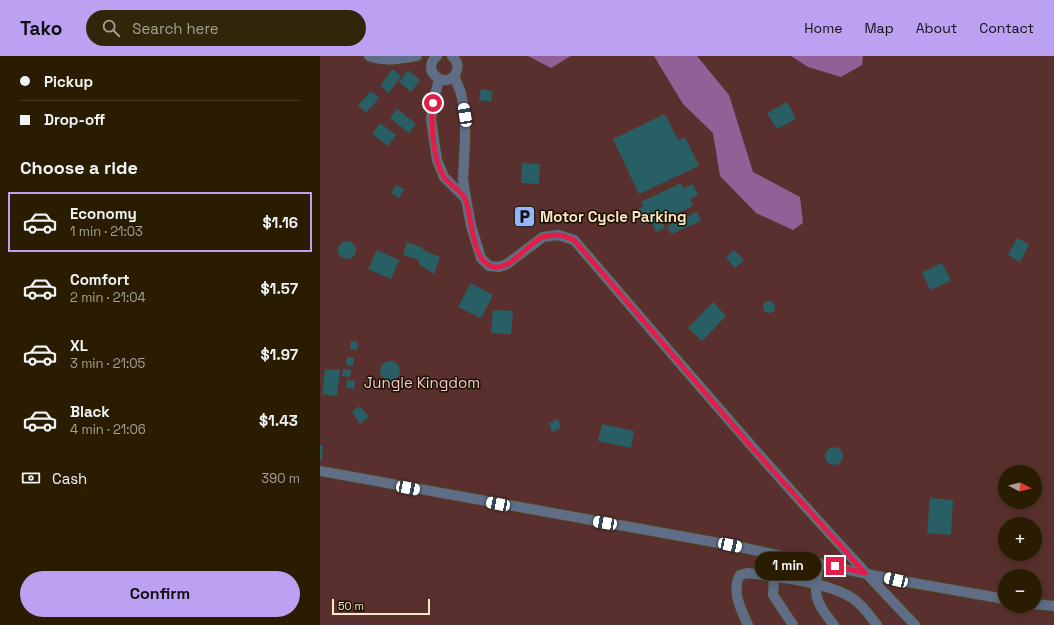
<!DOCTYPE html>
<meta charset="utf-8">
<style>
body{margin:0;font-family:"Space Grotesk",sans-serif;background:#31250a;color:#f1f3f6;height:100vh;display:flex;flex-direction:column;font-size:15px;white-space:nowrap}
*{box-sizing:border-box;margin:0}
p{font-size:13px;color:#a5a199}
.icon{flex:none;width:22px;height:22px;fill:none;stroke:currentColor;stroke-width:2;stroke-linecap:round;stroke-linejoin:round}
.map{position:relative;flex:1;overflow:hidden}
.drawer{display:flex;flex-direction:column;background:#291c00;width:320px}
.drawer>*{flex:none}
.hud{display:grid;align-content:center;height:88px;padding:0 20px;background:#291c00}
.needle{width:26px;rotate:97deg}
.tools{position:absolute;left:678px;top:409px;display:grid;gap:8px}
.tools a{display:grid;place-items:center;width:44px;height:44px;border-radius:50%;background:#291c00;box-shadow:0 2px 10px #0003,0 0 0 1px #453a22;font-size:20px}
.scale{position:absolute;left:12px;bottom:10px;width:98px;box-sizing:border-box;padding-left:4px;border:2px solid #f9e7c5;border-top:0;font-size:11px;line-height:14px;white-space:nowrap;color:#f9e7c5;-webkit-text-stroke:3px #1a1000;paint-order:stroke}
.end{position:absolute;width:18px;height:18px;margin:-9px;border:5px solid #e11d48;background:#fff;box-shadow:0 0 0 2px #fff}
.from{border-radius:50%}
.bubble{position:absolute;height:28px;border-radius:14px;background:#291c00;box-shadow:0 2px 10px #0003,0 0 0 1px #453a22;font-size:13px;font-weight:600;line-height:28px;text-align:center}
.car{position:absolute;width:12px;height:24px;margin:-12px -6px;border-radius:5px;box-shadow:0 0 3px 1px #0007;background:linear-gradient(#fff 24%,#345 0 40%,#fff 0 76%,#345 0 86%,#fff 0)}
.hud b{display:flex;align-items:center;gap:14px;height:38px;font-size:15px}
.hud b+b{border-top:1px solid #453a22}
.hud i{width:10px;height:10px;background:#f1f3f6}
ul{padding:0;list-style:none}
li{display:flex;align-items:center;gap:12px;height:60px;margin:0 8px 6px;padding:0 12px;border:2px solid transparent;border-radius:0px}
li div{flex:1}
li b{display:block;font-size:15px}
li em{font-style:normal;font-weight:600}
li.current{border-color:#bca0f2}
li>.icon{width:36px;height:36px;stroke-width:1.5}
h2{padding:0 20px;font-size:18px;line-height:48px}
.pay{display:flex;align-items:center;gap:10px;height:44px;padding:0 20px;font-size:15px}
.pay p{margin-inline-start:auto}
.button{display:flex;gap:8px;margin-top:auto;padding:8px 20px}
.button a{flex:1;height:46px;border-radius:24px;background:#bca0f2;color:#111;font-size:16px;font-weight:600;line-height:46px;text-align:center}
header{display:flex;align-items:center;gap:24px;box-sizing:border-box;height:56px;padding:0 20px;background:#bca0f2;color:#111}
header strong{font-size:19px}
nav{display:flex;gap:22px;margin-inline-start:auto;font-size:14px}
.search{width:280px;height:36px;background:#31250a;display:flex;align-items:center;gap:10px;box-sizing:border-box;padding:0 14px;border-radius:22px;color:#a5a199;font-size:15px}
main{display:flex;flex:1;min-height:0}
.map>svg:first-child{display:block}
.green{fill:#5a302e;fill-rule:evenodd}
.water{fill:#916096}
.building{fill:#285f64}
.lines{fill:none;stroke-linecap:round;stroke-linejoin:round}
.minor-casing{stroke:#52411c;stroke-width:12}
.minor{stroke:#5f6d86;stroke-width:10}
.route{stroke:#e11d48;stroke-width:5}
.labels{text-anchor:middle;stroke-width:3;stroke-linejoin:round;paint-order:stroke}
.poi-label{font-size:15px;font-weight:bold;fill:#f9e7c5;stroke:#1a1000;text-anchor:start}
.park-label{font-size:15px;fill:#f6c9c6;stroke:#1a1000}
</style>
<header>
<strong>Tako</strong>
<div class="search"><svg class="icon" aria-label="search" viewBox="0 0 24 24"><circle cx="10" cy="10" r="6"/><path d="M15 15l6 6"/></svg>Search here</div>
<nav><a>Home</a><a>Map</a><a>About</a><a>Contact</a></nav>
</header>
<main>
<section class="drawer">
<div class="hud">
<b><i class="from"></i>Pickup</b>
<b><i></i>Drop-off</b>
</div>
<h2>Choose a ride</h2>
<ul>
<li class="current"><svg class="icon" aria-label="car" viewBox="0 0 24 24"><path d="M5 17H2v-5l4-1 3-4h7l3 4 3 1v5h-3M9 17h6M6 11h13"/><circle cx="7" cy="17" r="2"/><circle cx="17" cy="17" r="2"/></svg><div><b>Economy</b><p>1 min · 21:03</p></div><em>$1.16</em></li>
<li><svg class="icon" aria-label="car" viewBox="0 0 24 24"><path d="M5 17H2v-5l4-1 3-4h7l3 4 3 1v5h-3M9 17h6M6 11h13"/><circle cx="7" cy="17" r="2"/><circle cx="17" cy="17" r="2"/></svg><div><b>Comfort</b><p>2 min · 21:04</p></div><em>$1.57</em></li>
<li><svg class="icon" aria-label="car" viewBox="0 0 24 24"><path d="M5 17H2v-5l4-1 3-4h7l3 4 3 1v5h-3M9 17h6M6 11h13"/><circle cx="7" cy="17" r="2"/><circle cx="17" cy="17" r="2"/></svg><div><b>XL</b><p>3 min · 21:05</p></div><em>$1.97</em></li>
<li><svg class="icon" aria-label="car" viewBox="0 0 24 24"><path d="M5 17H2v-5l4-1 3-4h7l3 4 3 1v5h-3M9 17h6M6 11h13"/><circle cx="7" cy="17" r="2"/><circle cx="17" cy="17" r="2"/></svg><div><b>Black</b><p>4 min · 21:06</p></div><em>$1.43</em></li>
</ul>
<div class="pay"><svg class="icon" aria-label="cash" viewBox="0 0 24 24"><path d="M3 7h18v10H3z"/><circle cx="12" cy="12" r="2"/></svg>Cash<p>390 m</p></div>
<div class="button"><a>Confirm</a></div>
</section>
<div class="map">
<svg width="734" height="569" viewBox="0 0 734 569">
<rect width="100%" height="100%" fill="#372600"/>
<path class="green" d="M0 0H734V569H0ZM685 416H715V446H685ZM685 468H715V498H685ZM685 520H715V550H685Z"/>
<g class="water">
<path d="M208 0H251L231 12Z"/>
<path d="M334 0H377L409 39 433 116 480 141 483 167 473 174 436 157 400 120 393 77 363 48Z"/>
<path d="M471 0H543L542 9 521 21 488 11Z"/>
</g>
<g class="building">
<path d="M72 13 81 20 69 37 60 30Z"/>
<path d="M88 14 100 24 91 36 79 26Z"/>
<path d="M161 33 173 35 171 46 159 44Z"/>
<path d="M51 35 59 42 46 57 38 49Z"/>
<path d="M467 46 476 63 457 73 447 57Z"/>
<path d="M77 53 96 68 89 77 70 62Z"/>
<path d="M345 58 358 84 365 81 379 110 319 138 293 83Z"/>
<path d="M60 67 76 79 68 90 52 78Z"/>
<path d="M202 107 220 108 219 128 201 127Z"/>
<path d="M361 127 363 132 373 128 378 139 370 143 373 150 342 164 345 172 336 176 331 165 322 169 316 155 323 151 321 146Z"/>
<path d="M76 129 84 133 79 142 71 137Z"/>
<path d="M377 156 381 165 351 178 347 170Z"/>
<path d="M697 182 709 188 700 206 688 199Z"/>
<circle cx="27" cy="194" r="9"/>
<path d="M87 186 103 192V194L120 201 114 218 99 208V204L83 199Z"/>
<path d="M57 194 79 204 71 223 48 213Z"/>
<path d="M414 194 424 204 415 212 406 202Z"/>
<path d="M622 207 631 225 610 234 602 216Z"/>
<path d="M151 227 173 239 161 262 138 251Z"/>
<circle cx="449" cy="251" r="6"/>
<path d="M393 246 406 260 382 285 368 272Z"/>
<path d="M173 254 193 255 191 278 171 277Z"/>
<path d="M31 285 38 286 37 294 30 293Z"/>
<path d="M27 301 34 302 33 310 26 309Z"/>
<circle cx="70" cy="315" r="10"/>
<path d="M5 313 20 314 17 340 2 338Z"/>
<path d="M23 313 31 314 30 321 22 320Z"/>
<path d="M27 324 35 325 34 333 26 332Z"/>
<path d="M40 350 49 361 40 368 32 356Z"/>
<path d="M238 363 241 372 232 376 229 367Z"/>
<path d="M282 368 314 375 311 392 278 385Z"/>
<path d="M0 389 3 390 2 405 0 404Z"/>
<circle cx="514" cy="400" r="9"/>
<path d="M610 442 633 444 631 479 607 477Z"/>
</g>
<g class="lines">
<defs>
<g id="minor">
<path d="M49 0C65 6 79 3 97 0"/>
<path d="M117 0C98 16 130 37 137 14 139 8 136 4 132 0"/>
<path d="M134 20 141 37 145 59V85L143 123 146 143 151 170 161 202 169 210 179 211 187 208 223 181 238 179 254 184C366 314 476 445 595 569"/>
<path d="M119 23 113 47 111 63 117 104 124 121 146 143"/>
<path d="M0 415 410 489 576 524 685 543"/>
<path d="M499 507C494 539 493 544 514 569"/>
<path d="M454 521 453 539 473 569"/>
<path d="M715 548 734 550"/>
<path d="M428 569C421 554 411 534 420 519L428 517C457 521 508 526 532 542 542 548 550 560 557 569"/>
</g>
</defs>
<use href="#minor" class="minor-casing"/>
<use href="#minor" class="minor"/>
</g>
<g class="lines">
<path class="route" d="M113 47C111 68 112 102 124 121 129 129 143 135 146 145 152 162 152 208 174 211 190 214 208 188 222 181 226 180 233 179 237 179 242 179 249 182 254 184L429 388 545 517 515 510"/>
</g>
<defs>
<symbol id="parking-square" viewBox="-11 -11 22 22"><rect x="-9" y="-9" width="18" height="18" rx="4" fill="#93b7fd" stroke="#1a1000"/><path d="M-3.5-5.5H1a3.5 3.5 0 0 1 0 7H-1V5.5H-3.5ZM-1-3.4V-.6H.8a1.4 1.4 0 0 0 0-2.8Z" fill="#111"/></symbol>
</defs>
<g fill-rule="evenodd">
<use href="#parking-square" x="192" y="148" width="25" height="25"/>
</g>
<g class="labels">
<g class="poi-label">
<text x="220" y="166">Motor Cycle Parking</text>
</g>
<g class="park-label">
<text x="102" y="332">Jungle Kingdom</text>
</g>
</g>
</svg>
<div class="tools">
<a><svg class="needle" viewBox="-14 -14 28 28"><path d="M0-13l5 13h-10z" fill="#e53935"/><path d="M0 13l5-13h-10z" fill="#a5a199"/></svg></a>
<a>+</a>
<a>−</a>
</div>
<div class="scale">50 m</div>
<i class="end from" style="left:113px;top:47px"></i>
<i class="end" style="left:515px;top:510px"></i>
<div class="bubble" style="left:435px;top:496px;width:66px">1 min</div>
<i class="car" style="left:145px;top:59px;rotate:351deg"></i>
<i class="car" style="left:88px;top:432px;rotate:101deg"></i>
<i class="car" style="left:178px;top:448px;rotate:281deg"></i>
<i class="car" style="left:285px;top:467px;rotate:280deg"></i>
<i class="car" style="left:410px;top:489px;rotate:102deg"></i>
<i class="car" style="left:576px;top:524px;rotate:284deg"></i>
</div>
</main>
